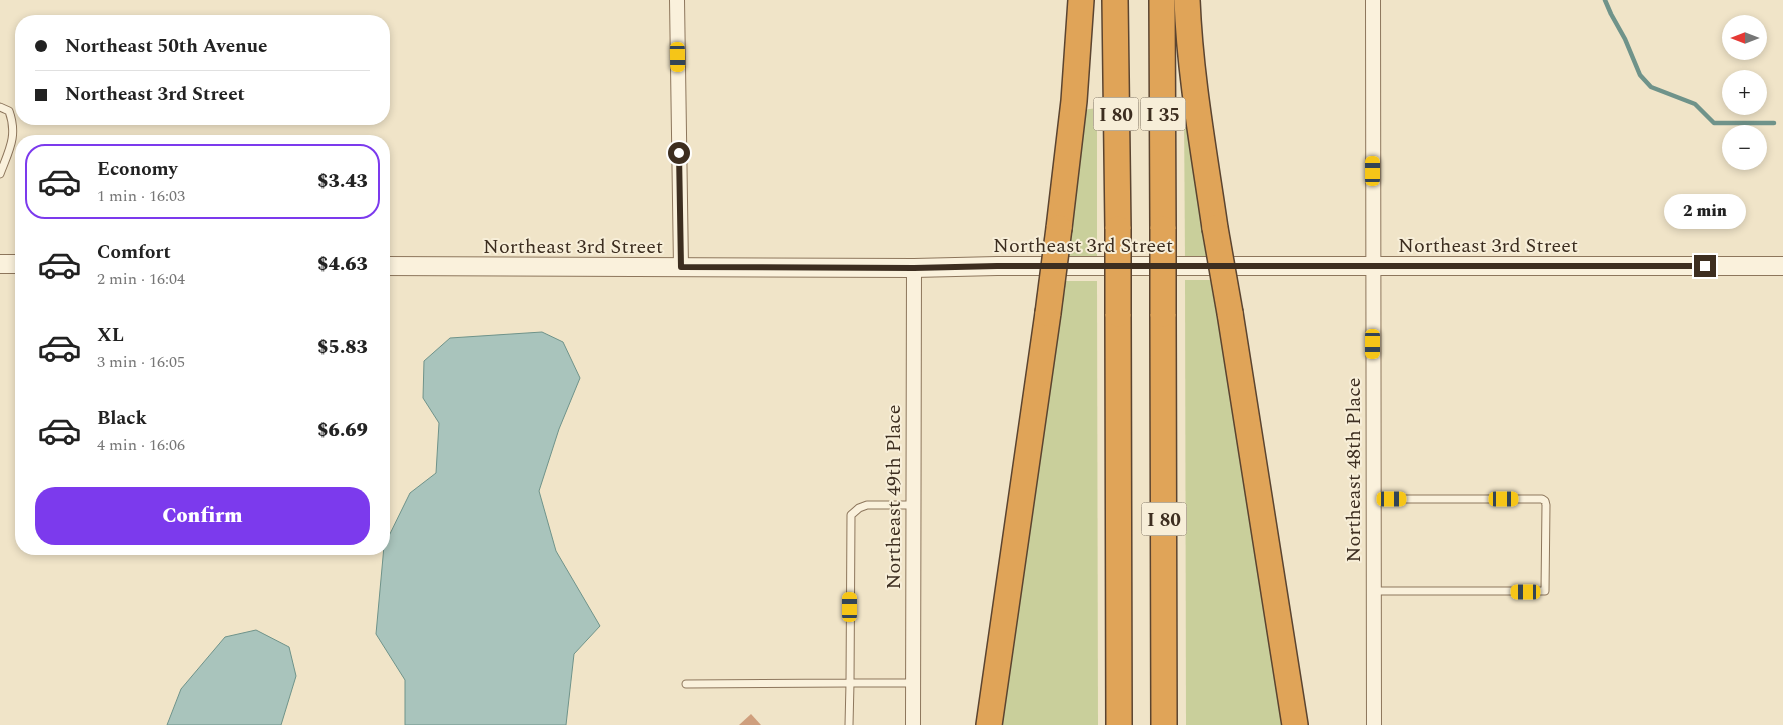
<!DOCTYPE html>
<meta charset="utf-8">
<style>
body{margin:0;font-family:Spectral,serif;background:#f2f2f2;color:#222;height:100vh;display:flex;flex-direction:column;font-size:19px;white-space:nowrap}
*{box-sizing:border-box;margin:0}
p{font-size:16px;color:#767676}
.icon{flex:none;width:28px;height:28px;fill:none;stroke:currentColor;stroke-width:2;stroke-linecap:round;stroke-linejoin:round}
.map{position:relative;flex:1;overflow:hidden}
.sheet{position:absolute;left:15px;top:135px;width:375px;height:420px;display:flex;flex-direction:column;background:#fff;border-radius:20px;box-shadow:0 2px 8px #0003}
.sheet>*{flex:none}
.top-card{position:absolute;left:15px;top:15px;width:375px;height:110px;border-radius:20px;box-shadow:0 2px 8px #0003;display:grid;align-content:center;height:110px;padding:0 20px;background:#fff}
.needle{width:32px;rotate:270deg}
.controls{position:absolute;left:1722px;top:15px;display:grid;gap:10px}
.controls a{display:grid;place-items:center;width:45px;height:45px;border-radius:50%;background:#fff;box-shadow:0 2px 8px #0003;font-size:25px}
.end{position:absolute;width:22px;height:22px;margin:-11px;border:6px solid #3d2e20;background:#fff;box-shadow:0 0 0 2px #fff}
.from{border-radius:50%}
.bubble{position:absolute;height:35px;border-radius:18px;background:#fff;box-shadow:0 2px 8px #0003;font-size:16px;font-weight:800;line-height:35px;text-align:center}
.car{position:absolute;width:15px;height:30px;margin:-15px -8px;border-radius:6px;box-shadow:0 0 4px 1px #0007;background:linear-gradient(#f5c518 24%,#345 0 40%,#f5c518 0 76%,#345 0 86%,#f5c518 0)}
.top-card b{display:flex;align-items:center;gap:18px;height:48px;font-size:19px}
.top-card b+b{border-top:1px solid #e0e0e0}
.top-card i{width:12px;height:12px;background:#222}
ul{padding:9px 0 0;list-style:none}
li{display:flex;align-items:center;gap:15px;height:75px;margin:0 10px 8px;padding:0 10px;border:2px solid transparent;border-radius:20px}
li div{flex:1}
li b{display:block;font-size:19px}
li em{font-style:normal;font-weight:800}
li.selected{border-color:#7c3aed}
li>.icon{width:45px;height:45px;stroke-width:1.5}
.cta{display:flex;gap:10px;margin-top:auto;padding:10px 20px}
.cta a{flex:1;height:58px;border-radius:20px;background:#7c3aed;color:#fff;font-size:20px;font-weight:800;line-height:58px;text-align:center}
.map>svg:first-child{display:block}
.green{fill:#c9cf9b}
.water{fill:#a9c4bc;stroke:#6f938a}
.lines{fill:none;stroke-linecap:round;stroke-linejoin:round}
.stream{stroke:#6f938a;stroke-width:4.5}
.building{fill:#cf9f7d}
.service-casing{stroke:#8d765c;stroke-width:9}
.minor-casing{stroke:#8d765c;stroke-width:16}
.tertiary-casing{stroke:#8d765c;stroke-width:20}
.motorway-casing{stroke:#5b4430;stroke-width:28}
.service{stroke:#faf1dc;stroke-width:7}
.minor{stroke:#faf1dc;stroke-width:14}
.tertiary{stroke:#faf1dc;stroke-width:18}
.motorway{stroke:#e0a458;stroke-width:25}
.motorway-bridge-casing{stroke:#5b4430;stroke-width:28;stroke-linecap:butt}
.motorway-bridge{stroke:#e0a458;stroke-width:25}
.route{stroke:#3d2e20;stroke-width:6}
.labels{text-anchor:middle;stroke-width:4;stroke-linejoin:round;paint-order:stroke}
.shield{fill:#f7eed8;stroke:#756857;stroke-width:1}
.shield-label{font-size:19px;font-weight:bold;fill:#3d2e20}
.street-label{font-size:20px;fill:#3d2e20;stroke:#f7eed8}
</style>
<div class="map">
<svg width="1783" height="725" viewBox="0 0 1783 725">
<rect width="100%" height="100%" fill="#f0e4c8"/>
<g class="green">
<path d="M1097 108V257H1065L1083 110Z"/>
<path d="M1189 110 1211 260H1185L1184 111Z"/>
<path d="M1185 280H1214L1285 725H1186Z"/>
<path d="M1062 281H1097L1098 725H997Z"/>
</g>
<g class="water">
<path d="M542 332 563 342 580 378 559 429 539 491 556 551 600 626 574 654 566 725H405V680L376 634 384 546 410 493 436 473 439 423 423 398 424 361 450 338Z"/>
<path d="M256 630 289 647 296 676 281 725H167L181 689 225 637Z"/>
</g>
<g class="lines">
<path class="stream" d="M1605 0 1611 14 1625 39 1640 75 1651 87 1695 104 1714 123H1774"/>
</g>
<path class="building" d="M751 714 761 725H739Z"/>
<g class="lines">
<defs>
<g id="service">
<path d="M0 107 9 111C18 136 9 150 0 174"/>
<path d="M1373 499H1542L1545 501 1546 505 1545 591H1373"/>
<path d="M686 684 850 683 851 515 859 508 867 505H913"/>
<path d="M849 725 850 683H913"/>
</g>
<g id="minor">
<path d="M677 0 681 267"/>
<path d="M1373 0 1374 725"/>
<path d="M913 725 914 268"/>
</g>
<g id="tertiary">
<path d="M0 264H21"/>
<path d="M384 266 914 268 997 266H1783"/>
</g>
<g id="motorway">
<path d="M1115 0 1118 229"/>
<path d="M1162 0 1163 229"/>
<path d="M1187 0C1190 76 1204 152 1215 228"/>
<path d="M1059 228 1074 101 1081 0"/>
<path d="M1230 313 1295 725"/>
<path d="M1118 314 1119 725"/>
<path d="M1163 314 1164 725"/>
<path d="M989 725 1048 313"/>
</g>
</defs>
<use href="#service" class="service-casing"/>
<use href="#minor" class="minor-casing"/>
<use href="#tertiary" class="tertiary-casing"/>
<use href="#motorway" class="motorway-casing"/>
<use href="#service" class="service"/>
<use href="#minor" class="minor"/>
<use href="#tertiary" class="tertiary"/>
<use href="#motorway" class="motorway"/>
<defs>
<g id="motorway-bridge">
<path d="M1215 228 1230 313"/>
<path d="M1118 229V314"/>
<path d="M1163 229V314"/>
<path d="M1048 313 1059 228"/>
</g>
</defs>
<use href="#motorway-bridge" class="motorway-bridge-casing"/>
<use href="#motorway-bridge" class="motorway-bridge"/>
</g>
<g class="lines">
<path class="route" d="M679 153 681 267 914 268 997 266H1705"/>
</g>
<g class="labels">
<g class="shield">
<rect x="1093.5" y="97.5" width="45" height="33" rx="4"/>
<rect x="1140.5" y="97.5" width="45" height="33" rx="4"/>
<rect x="1141.5" y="502.5" width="45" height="33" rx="4"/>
</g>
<g class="shield-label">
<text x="1116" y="121">I 80</text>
<text x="1163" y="121">I 35</text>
<text x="1164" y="526">I 80</text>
</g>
<g class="street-label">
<text x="1083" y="252">Northeast 3rd Street</text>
<text x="1488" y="252">Northeast 3rd Street</text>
<text x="573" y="253">Northeast 3rd Street</text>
<text transform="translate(1353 470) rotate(-90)" y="7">Northeast 48th Place</text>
<text transform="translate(893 497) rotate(-90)" y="7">Northeast 49th Place</text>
</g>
</g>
</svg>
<div class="controls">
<a><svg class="needle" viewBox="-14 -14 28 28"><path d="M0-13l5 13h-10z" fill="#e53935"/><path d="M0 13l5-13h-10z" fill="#767676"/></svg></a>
<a>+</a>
<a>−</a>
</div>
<i class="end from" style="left:679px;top:153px"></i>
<i class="end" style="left:1705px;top:266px"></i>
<div class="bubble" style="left:1664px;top:194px;width:82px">2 min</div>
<i class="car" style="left:678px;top:57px;rotate:179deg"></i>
<i class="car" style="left:1373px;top:171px;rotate:0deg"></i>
<i class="car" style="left:1373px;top:344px;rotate:180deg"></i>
<i class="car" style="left:1392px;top:499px;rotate:90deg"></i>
<i class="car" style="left:1504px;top:499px;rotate:90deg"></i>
<i class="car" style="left:1526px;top:592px;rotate:270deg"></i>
<i class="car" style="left:850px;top:607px;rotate:0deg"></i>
<div class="top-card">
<b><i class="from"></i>Northeast 50th Avenue</b>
<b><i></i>Northeast 3rd Street</b>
</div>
<section class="sheet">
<ul>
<li class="selected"><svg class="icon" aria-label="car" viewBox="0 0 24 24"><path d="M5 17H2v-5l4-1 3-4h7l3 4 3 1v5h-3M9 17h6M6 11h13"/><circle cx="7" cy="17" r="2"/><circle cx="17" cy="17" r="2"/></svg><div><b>Economy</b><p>1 min · 16:03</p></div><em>$3.43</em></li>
<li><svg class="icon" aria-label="car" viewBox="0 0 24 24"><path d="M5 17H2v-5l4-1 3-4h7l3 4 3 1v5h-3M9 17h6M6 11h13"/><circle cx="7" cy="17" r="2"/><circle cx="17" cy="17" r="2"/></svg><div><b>Comfort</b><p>2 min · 16:04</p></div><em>$4.63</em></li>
<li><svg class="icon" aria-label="car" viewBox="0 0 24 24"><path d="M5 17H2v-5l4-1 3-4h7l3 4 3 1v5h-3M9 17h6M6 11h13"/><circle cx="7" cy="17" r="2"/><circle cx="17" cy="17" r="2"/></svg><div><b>XL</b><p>3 min · 16:05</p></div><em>$5.83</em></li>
<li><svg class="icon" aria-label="car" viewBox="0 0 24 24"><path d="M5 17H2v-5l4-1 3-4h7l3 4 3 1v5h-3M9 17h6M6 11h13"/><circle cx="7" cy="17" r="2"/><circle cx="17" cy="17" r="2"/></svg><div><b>Black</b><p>4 min · 16:06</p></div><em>$6.69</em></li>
</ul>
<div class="cta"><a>Confirm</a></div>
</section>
</div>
